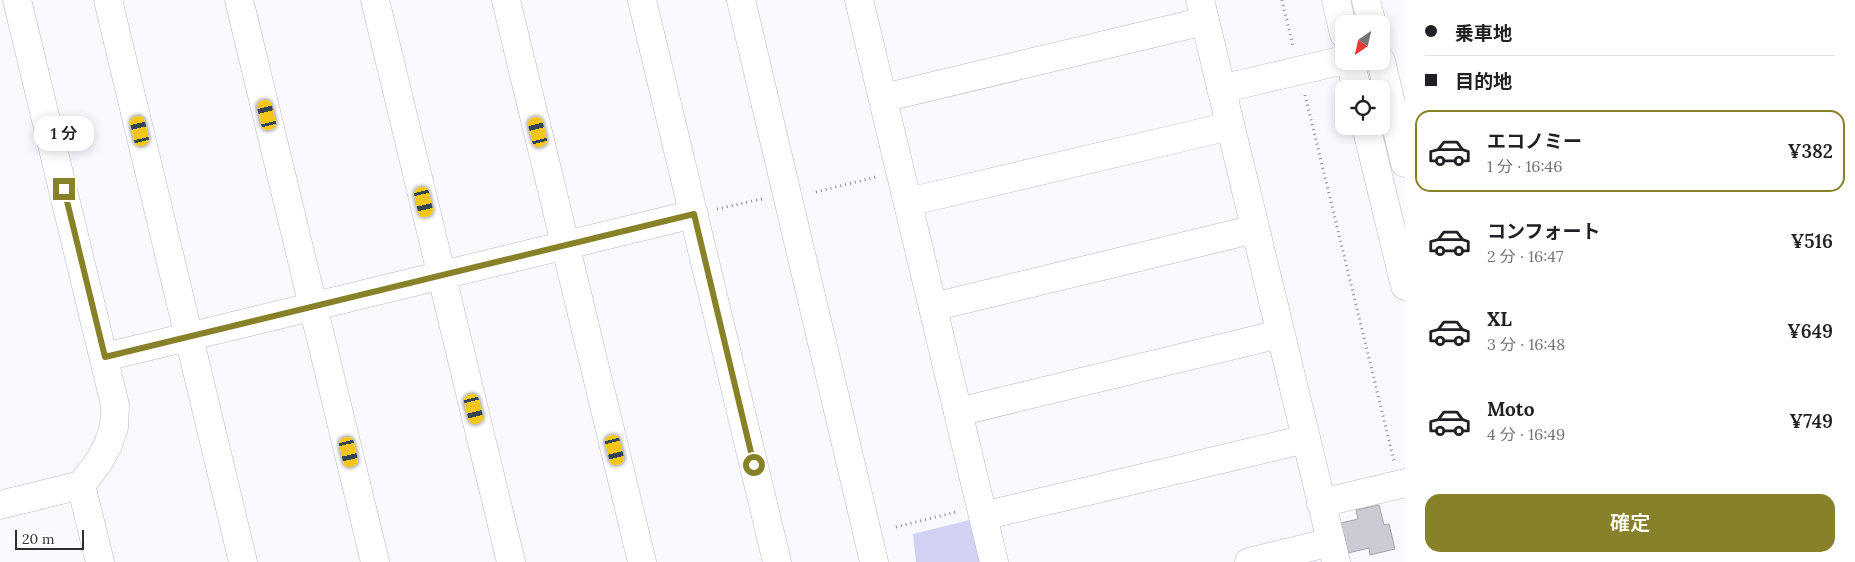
<!DOCTYPE html>
<html lang="ja">
<meta charset="utf-8">
<style>
body{margin:0;font-family:Lora,"Noto Sans JP",serif;background:#f2f2f2;color:#202124;height:100vh;display:flex;flex-direction:column;font-size:19px;white-space:nowrap}
*{box-sizing:border-box;margin:0}
p{font-size:16px;color:#757577}
.icon{flex:none;width:28px;height:28px;fill:none;stroke:currentColor;stroke-width:2;stroke-linecap:round;stroke-linejoin:round}
.map{position:relative;flex:1;overflow:hidden}
.drawer{display:flex;flex-direction:column;background:#fff;width:450px}
.drawer>*{flex:none}
.guide{display:grid;align-content:center;height:110px;padding:0 20px;background:#fff}
.needle{width:32px;rotate:214deg}
.buttons{position:absolute;left:1335px;top:15px;display:grid;gap:10px}
.buttons a{display:grid;place-items:center;width:55px;height:55px;border-radius:10px;background:#fff;box-shadow:0 2px 12px #0003;font-size:25px}
.scale{position:absolute;left:15px;bottom:12px;width:69px;box-sizing:border-box;padding-left:5px;border:2px solid #2f2f32;border-top:0;font-size:14px;line-height:18px;white-space:nowrap;color:#2f2f32;-webkit-text-stroke:4px #fff;paint-order:stroke}
.end{position:absolute;width:22px;height:22px;margin:-11px;border:6px solid #878129;background:#fff;box-shadow:0 0 0 2px #fff}
.from{border-radius:50%}
.bubble{position:absolute;height:35px;border-radius:15px;background:#fff;box-shadow:0 2px 12px #0003;font-size:16px;font-weight:600;line-height:35px;text-align:center}
.car{position:absolute;width:15px;height:30px;margin:-15px -8px;border-radius:6px;box-shadow:0 0 4px 1px #0007;background:linear-gradient(#f5c518 24%,#345 0 40%,#f5c518 0 76%,#345 0 86%,#f5c518 0)}
.guide b{display:flex;align-items:center;gap:18px;height:48px;font-size:19px}
.guide b+b{border-top:1px solid #e0e0e0}
.guide i{width:12px;height:12px;background:#202124}
ul{padding:0;list-style:none}
li{display:flex;align-items:center;gap:15px;height:82px;margin:0 10px 8px;padding:0 10px;border:2px solid transparent;border-radius:15px}
li div{flex:1}
li b{display:block;font-size:19px}
li em{font-style:normal;font-weight:600}
li.selected{border-color:#878129}
li>.icon{width:45px;height:45px;stroke-width:1.5}
.primary-button{display:flex;gap:10px;margin-top:auto;padding:10px 20px}
.primary-button a{flex:1;height:58px;border-radius:15px;background:#878129;color:#fff;font-size:20px;font-weight:600;line-height:58px;text-align:center}
main{display:flex;flex:1;min-height:0}
.map>svg:first-child{display:block}
.green{fill:#d1d1f3}
.building{fill:#cbcbd4;stroke:#a2a2ab}
.lines{fill:none;stroke-linecap:round;stroke-linejoin:round}
.minor-casing{stroke:#b8b8c2;stroke-width:29}
.path{stroke:#8c8c90;stroke-width:3;stroke-dasharray:1 4;stroke-linecap:butt}
.minor{stroke:#fff;stroke-width:28}
.route{stroke:#878129;stroke-width:6}
</style>
<main>
<div class="map">
<svg width="1405" height="562" viewBox="0 0 1405 562">
<rect width="100%" height="100%" fill="#f9f9ff"/>
<path class="green" d="M974 519 985 562H916L913 534Z"/>
<path class="building" d="M1379 505 1384 525 1389 524 1395 549 1370 555 1369 548 1348 553 1341 523 1358 519 1356 510Z"/>
<g class="lines">
<defs>
<g id="minor">
<path d="M108 0 243 562"/>
<path d="M239 0 375 562"/>
<path d="M375 0 511 562"/>
<path d="M506 0 642 562"/>
<path d="M642 0 777 562"/>
<path d="M741 0 874 562"/>
<path d="M859 0 994 562"/>
<path d="M1200 0 1336 562"/>
<path d="M1336 0 1344 34"/>
<path d="M1366 0 1372 24"/>
<path d="M1350 61 1357 89"/>
<path d="M1381 61 1405 163"/>
<path d="M1221 89 1344 60"/>
<path d="M883 98 1205 21"/>
<path d="M1366 126 1405 286"/>
<path d="M908 202 1230 126"/>
<path d="M933 307 1255 229"/>
<path d="M105 357 694 214"/>
<path d="M958 412 1280 334"/>
<path d="M81 485 100 562"/>
<path d="M1321 503 1405 483"/>
<path d="M0 505 81 485 98 463 108 445 114 427 115 405 17 0"/>
<path d="M983 516 1306 439"/>
<path d="M1249 562 1331 542"/>
</g>
</defs>
<use href="#minor" class="minor-casing"/>
<g class="path">
<path d="M1282 0 1293 46"/>
<path d="M1305 95 1394 461"/>
<path d="M816 192 876 177"/>
<path d="M717 209 762 199"/>
<path d="M896 527 956 512"/>
</g>
<use href="#minor" class="minor"/>
</g>
<g class="lines">
<path class="route" d="M64 189 105 357 694 214 754 465"/>
</g>
</svg>
<div class="buttons">
<a><svg class="needle" viewBox="-14 -14 28 28"><path d="M0-13l5 13h-10z" fill="#e53935"/><path d="M0 13l5-13h-10z" fill="#757577"/></svg></a>
<a><svg class="icon" aria-label="locate" viewBox="0 0 24 24"><circle cx="12" cy="12" r="6"/><path d="M12 2v4M12 18v4M2 12h4M18 12h4"/></svg></a>
</div>
<div class="scale">20 m</div>
<i class="end from" style="left:754px;top:465px"></i>
<i class="end" style="left:64px;top:189px"></i>
<div class="bubble" style="left:34px;top:116px;width:60px">1 分</div>
<i class="car" style="left:267px;top:115px;rotate:346deg"></i>
<i class="car" style="left:140px;top:131px;rotate:347deg"></i>
<i class="car" style="left:538px;top:132px;rotate:346deg"></i>
<i class="car" style="left:424px;top:202px;rotate:167deg"></i>
<i class="car" style="left:474px;top:409px;rotate:166deg"></i>
<i class="car" style="left:615px;top:450px;rotate:166deg"></i>
<i class="car" style="left:349px;top:452px;rotate:167deg"></i>
</div>
<section class="drawer">
<div class="guide">
<b><i class="from"></i>乗車地</b>
<b><i></i>目的地</b>
</div>
<ul>
<li class="selected"><svg class="icon" aria-label="car" viewBox="0 0 24 24"><path d="M5 17H2v-5l4-1 3-4h7l3 4 3 1v5h-3M9 17h6M6 11h13"/><circle cx="7" cy="17" r="2"/><circle cx="17" cy="17" r="2"/></svg><div><b>エコノミー</b><p>1 分 · 16:46</p></div><em>¥382</em></li>
<li><svg class="icon" aria-label="car" viewBox="0 0 24 24"><path d="M5 17H2v-5l4-1 3-4h7l3 4 3 1v5h-3M9 17h6M6 11h13"/><circle cx="7" cy="17" r="2"/><circle cx="17" cy="17" r="2"/></svg><div><b>コンフォート</b><p>2 分 · 16:47</p></div><em>¥516</em></li>
<li><svg class="icon" aria-label="car" viewBox="0 0 24 24"><path d="M5 17H2v-5l4-1 3-4h7l3 4 3 1v5h-3M9 17h6M6 11h13"/><circle cx="7" cy="17" r="2"/><circle cx="17" cy="17" r="2"/></svg><div><b>XL</b><p>3 分 · 16:48</p></div><em>¥649</em></li>
<li><svg class="icon" aria-label="car" viewBox="0 0 24 24"><path d="M5 17H2v-5l4-1 3-4h7l3 4 3 1v5h-3M9 17h6M6 11h13"/><circle cx="7" cy="17" r="2"/><circle cx="17" cy="17" r="2"/></svg><div><b>Moto</b><p>4 分 · 16:49</p></div><em>¥749</em></li>
</ul>
<div class="primary-button"><a>確定</a></div>
</section>
</main>
